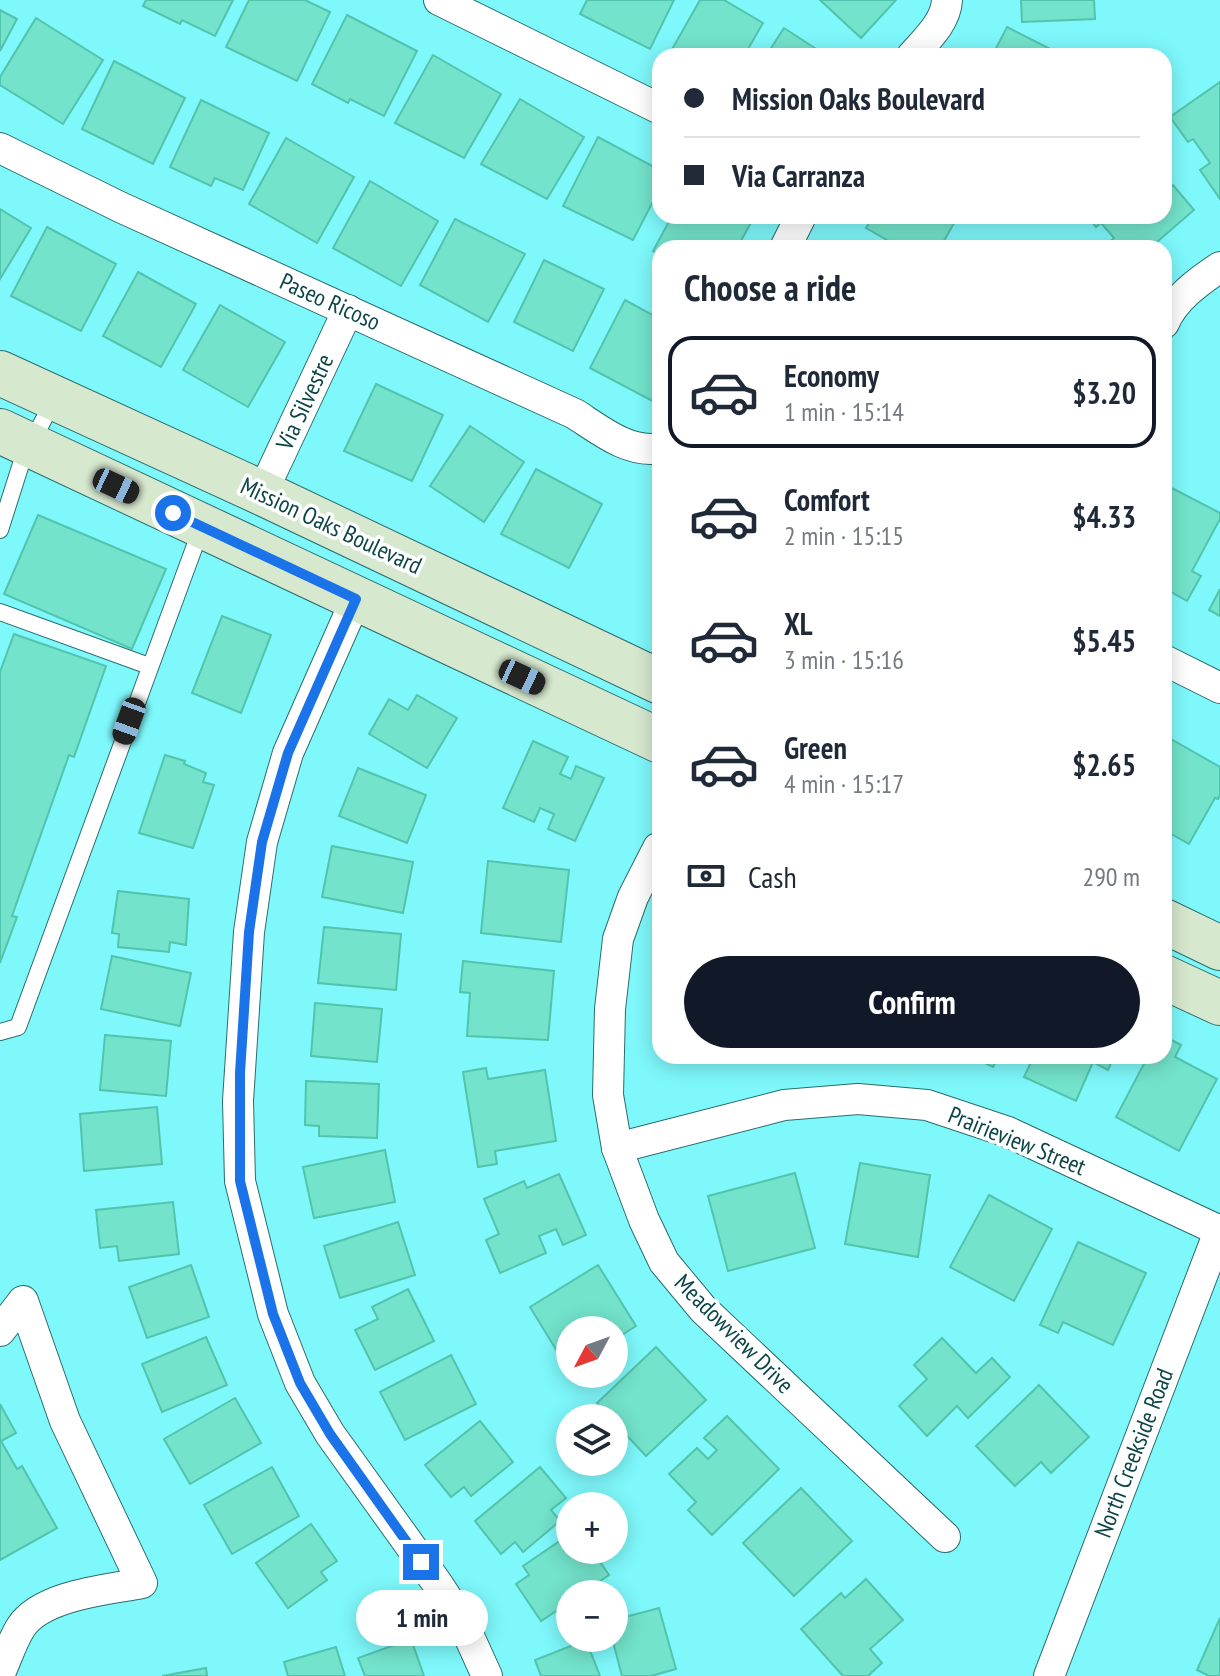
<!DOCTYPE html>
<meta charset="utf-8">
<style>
body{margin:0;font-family:"PT Sans Narrow",sans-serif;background:#f2f2f3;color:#1f2937;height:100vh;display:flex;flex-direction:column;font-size:30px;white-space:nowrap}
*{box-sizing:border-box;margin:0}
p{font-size:26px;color:#747a83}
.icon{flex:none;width:44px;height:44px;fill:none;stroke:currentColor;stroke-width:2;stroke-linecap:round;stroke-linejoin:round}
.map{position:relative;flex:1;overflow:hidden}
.sheet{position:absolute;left:652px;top:240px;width:520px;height:824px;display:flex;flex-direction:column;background:#fff;border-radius:24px;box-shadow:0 4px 20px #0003}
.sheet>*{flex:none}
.hud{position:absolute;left:652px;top:48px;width:520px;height:176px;border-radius:24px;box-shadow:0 4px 20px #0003;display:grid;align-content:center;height:176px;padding:0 32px;background:#fff}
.needle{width:52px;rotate:229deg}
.fabs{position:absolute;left:556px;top:1316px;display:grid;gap:16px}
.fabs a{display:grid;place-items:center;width:72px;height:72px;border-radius:50%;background:#fff;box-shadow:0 4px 20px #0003;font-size:40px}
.end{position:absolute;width:36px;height:36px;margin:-18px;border:10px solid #1a73e8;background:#fff;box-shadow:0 0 0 4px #fff}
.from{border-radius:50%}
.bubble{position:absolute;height:56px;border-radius:28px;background:#fff;box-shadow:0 4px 20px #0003;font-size:26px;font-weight:700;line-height:56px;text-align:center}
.car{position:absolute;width:24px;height:48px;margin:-24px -12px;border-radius:10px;box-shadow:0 0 6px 2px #0007;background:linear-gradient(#222 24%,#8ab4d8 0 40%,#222 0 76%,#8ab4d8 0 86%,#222 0)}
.hud b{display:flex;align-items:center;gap:28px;height:76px;font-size:30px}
.hud b+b{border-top:2px solid #e0e1e3}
.hud i{width:20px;height:20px;background:#1f2937}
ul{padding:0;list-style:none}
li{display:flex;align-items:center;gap:24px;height:112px;margin:0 16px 12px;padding:0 16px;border:4px solid transparent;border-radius:24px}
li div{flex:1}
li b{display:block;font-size:30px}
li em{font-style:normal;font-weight:700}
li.active{border-color:#111827}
li>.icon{width:72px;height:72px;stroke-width:1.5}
h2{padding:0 32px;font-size:36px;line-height:96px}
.pay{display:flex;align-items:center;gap:20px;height:88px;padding:0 32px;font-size:30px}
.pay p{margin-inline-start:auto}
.action{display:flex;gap:16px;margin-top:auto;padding:16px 32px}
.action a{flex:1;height:92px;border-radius:48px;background:#111827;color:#fff;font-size:32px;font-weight:700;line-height:92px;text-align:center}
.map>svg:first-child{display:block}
.building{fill:#73e3cb;stroke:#52c4ad;stroke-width:2}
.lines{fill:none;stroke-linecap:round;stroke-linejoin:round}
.lane-casing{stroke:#2c6d6e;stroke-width:18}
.street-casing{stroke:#2c6d6e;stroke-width:32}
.secondary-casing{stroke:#2c6d6e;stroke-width:46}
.path{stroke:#48a2a4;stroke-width:5;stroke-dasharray:8 4;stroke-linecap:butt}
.lane{stroke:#fff;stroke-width:16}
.street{stroke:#fff;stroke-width:30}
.secondary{stroke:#d6e8ce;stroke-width:44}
.route{stroke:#1a73e8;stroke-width:10}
.labels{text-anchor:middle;stroke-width:7;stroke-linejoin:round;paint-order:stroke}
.street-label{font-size:24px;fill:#0d4546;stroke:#fff}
</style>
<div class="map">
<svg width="1220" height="1676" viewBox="0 0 1220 1676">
<rect width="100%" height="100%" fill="#7ef8fb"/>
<g class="building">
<path d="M146 0H233L215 36 182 20 180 24 143 6Z"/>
<path d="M249 0H305L330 12 297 81 226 47Z"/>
<path d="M587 0H674L650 49 580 14Z"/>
<path d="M700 0H724L763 23 744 56H681L671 51Z"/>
<path d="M820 0H896L861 38Z"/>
<path d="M1021 0H1094L1095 19 1022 22Z"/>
<path d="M0 10 17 19 0 51Z"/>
<path d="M347 15 417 51 384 116 350 99 348 103 312 84Z"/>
<path d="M36 18 103 60 63 124 0 85V77Z"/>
<path d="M1007 27 1064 56H992Z"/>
<path d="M784 28 827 56H766Z"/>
<path d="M433 55 501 94 464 158 395 123Z"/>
<path d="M114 61 185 98 153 164 82 129Z"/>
<path d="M1220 82V199L1200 170 1210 163 1193 139 1188 142 1170 117Z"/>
<path d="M520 99 584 137 547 199 481 164Z"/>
<path d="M201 100 269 133 243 190 215 178 211 186 170 167Z"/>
<path d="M598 137 660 170V188L633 240 563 206Z"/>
<path d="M286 138 354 177 317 243 249 204Z"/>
<path d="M370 181 438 221 401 286 333 248Z"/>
<path d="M1164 182 1169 189 1173 185 1194 210 1150 248H1107L1105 246 1114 238 1101 223 1096 227 1087 216H1164Z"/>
<path d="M0 209 31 228 0 279Z"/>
<path d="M672 216H743L752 221 737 248H660V255L653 251Z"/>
<path d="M873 216H958L940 248H901L866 228Z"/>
<path d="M455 219 525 254 488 322 420 285Z"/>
<path d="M47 227 116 264 81 331 11 296Z"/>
<path d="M544 260 604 289 573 351 514 322Z"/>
<path d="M138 272 196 304 161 367 103 336Z"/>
<path d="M625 300 660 319V400L658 404 590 368Z"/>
<path d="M220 305 285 342 248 407 183 370Z"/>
<path d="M376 384 443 415 412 481 344 451Z"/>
<path d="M470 426 524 462 484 522 430 486Z"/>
<path d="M536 469 602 504 569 568 501 534Z"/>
<path d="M1164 484 1220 513V519L1192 571 1201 576 1187 601 1164 588Z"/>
<path d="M38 515 166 569 132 649 4 594Z"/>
<path d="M1220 589V616L1209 610Z"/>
<path d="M222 616 271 635 241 713 192 693Z"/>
<path d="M14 634 106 666 74 757 69 755 12 916 17 917 0 963V672Z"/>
<path d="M417 695 457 718 427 768 369 734 389 699 408 710Z"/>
<path d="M1164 735 1220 767V795L1218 799 1215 798 1189 844 1164 830Z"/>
<path d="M533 741 568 757 560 774 571 779 576 766 604 778 575 841 548 829 554 814 540 808 534 822 503 808Z"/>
<path d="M165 755 185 761 184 764 206 773 203 782 214 785 193 848 139 833Z"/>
<path d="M358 768 426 795 407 843 339 816Z"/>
<path d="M332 846 413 862 403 913 322 897Z"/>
<path d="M488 861 569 870 561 942 481 933Z"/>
<path d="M118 891 189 899 186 945 170 942 169 952 118 947 119 934 112 933Z"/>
<path d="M324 927 401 934 396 990 318 983Z"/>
<path d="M112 956 191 973 180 1026 101 1009Z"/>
<path d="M463 961 554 971 548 1040 467 1036 470 993 460 992Z"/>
<path d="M315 1003 382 1009 377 1062 311 1056Z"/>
<path d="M105 1035 171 1041 166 1096 100 1090Z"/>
<path d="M1164 1036 1181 1045 1175 1057 1217 1079 1179 1151 1116 1117 1148 1056H1164Z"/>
<path d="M970 1056H999L993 1067Z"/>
<path d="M1034 1056H1114L1108 1070 1093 1062 1076 1101 1024 1077Z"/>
<path d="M486 1068 488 1079 545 1070 556 1141 495 1151 497 1164 478 1167 463 1072Z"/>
<path d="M306 1081 379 1084 377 1138 319 1136V1126L305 1125Z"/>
<path d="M157 1107 162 1164 84 1171 80 1114Z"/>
<path d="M385 1150 395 1202 314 1218 303 1167Z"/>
<path d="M860 1163 930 1175 918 1257 845 1244Z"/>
<path d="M795 1173 815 1248 728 1271 708 1196Z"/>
<path d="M559 1174 586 1235 563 1245 556 1229 539 1236 546 1253 500 1273 486 1240 499 1234 484 1199 524 1181 527 1188Z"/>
<path d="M989 1195 1052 1229 1014 1301 950 1267Z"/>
<path d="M173 1202 179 1254 119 1261 117 1246 100 1248 96 1210Z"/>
<path d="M398 1222 415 1275 340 1298 324 1246Z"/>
<path d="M1078 1242 1146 1273 1113 1345 1063 1322 1058 1333 1040 1325Z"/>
<path d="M191 1265 209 1317 147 1338 129 1287Z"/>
<path d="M598 1265 636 1326 614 1340V1330H570L568 1369 530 1307Z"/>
<path d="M408 1289 434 1341 375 1370 355 1330 378 1319 372 1307Z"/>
<path d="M206 1337 227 1385 162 1412 142 1364Z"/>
<path d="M942 1338 976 1373 992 1358 1010 1377 968 1418 957 1406 927 1436 899 1406 927 1379 914 1365Z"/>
<path d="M656 1347 706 1400 646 1456 614 1422V1418H611L597 1403Z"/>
<path d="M451 1355 476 1404 405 1440 380 1392Z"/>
<path d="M1039 1385 1089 1437 1051 1473 1041 1462 1015 1486 976 1446Z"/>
<path d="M235 1398 261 1443 190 1484 164 1439Z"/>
<path d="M0 1404 16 1433 1 1441 17 1469 22 1466 57 1528 0 1560Z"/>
<path d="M727 1416 779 1469 712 1535 688 1510 696 1502 669 1474 697 1448 708 1459 717 1450 704 1438Z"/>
<path d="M480 1421 513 1462 471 1496 464 1487 451 1497 425 1465Z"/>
<path d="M272 1467 299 1516 232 1554 204 1505Z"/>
<path d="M540 1467 566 1498 551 1510 560 1521 523 1552 515 1542 501 1554 475 1521Z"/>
<path d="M801 1488 852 1541 794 1596 743 1543Z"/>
<path d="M311 1524 337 1561 321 1572 327 1580 288 1608 256 1563Z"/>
<path d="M570 1534V1550H592L609 1575 581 1594H570V1602L541 1621 516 1584 529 1575 523 1566Z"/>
<path d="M866 1579 903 1620 870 1649 882 1663 868 1676H843L801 1629 841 1593 845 1598Z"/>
<path d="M659 1608 676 1669 651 1676H622L612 1638 614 1620Z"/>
<path d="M1220 1618V1676H1209L1197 1670Z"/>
<path d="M411 1639 424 1676H365L358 1658Z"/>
<path d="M586 1640 600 1676H541L535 1660Z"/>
<path d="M336 1647 345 1676H288L284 1662Z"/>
<path d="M206 1668 207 1676H162Z"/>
</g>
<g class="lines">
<defs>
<g id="lane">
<path d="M0 530 21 464 54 399"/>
<path d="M0 612 149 666"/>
<path d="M0 1032 18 1027 201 529"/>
</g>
<g id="street">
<path d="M439 0 660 109"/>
<path d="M912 56C926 40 946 22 947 0"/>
<path d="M0 148 120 207 575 414C600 430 629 454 660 448"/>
<path d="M785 248 801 216"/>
<path d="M1164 323C1174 299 1199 281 1220 267"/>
<path d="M262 493 348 310"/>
<path d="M356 599 288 753 262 842 249 932 238 1101 240 1181 273 1314 300 1383 330 1434 437 1583 463 1623 487 1676"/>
<path d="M1164 660 1220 688"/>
<path d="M658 848 633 897 618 939 610 1009 608 1095 617 1148 644 1220 664 1262 703 1309 945 1537"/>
<path d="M617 1148 784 1105 858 1099 927 1105 1008 1132 1220 1231"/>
<path d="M0 1331 23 1301 65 1421 142 1583C107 1590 42 1595 21 1627 12 1641 7 1658 0 1673"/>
<path d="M1049 1676 1220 1229"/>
</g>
<g id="secondary">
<path d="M0 373 262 493 660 682"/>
<path d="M0 431 660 741"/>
<path d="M1164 921 1220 948"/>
<path d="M1164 977 1220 1003"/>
</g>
</defs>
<use href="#lane" class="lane-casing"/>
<use href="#street" class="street-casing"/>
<use href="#secondary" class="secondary-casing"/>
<path class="path" d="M659 823V773"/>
<use href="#lane" class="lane"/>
<use href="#street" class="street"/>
<use href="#secondary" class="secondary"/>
</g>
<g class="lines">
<path class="route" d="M173 513 356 599 288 753 262 842 249 932 240 1073V1181L273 1314 300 1383 330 1434 421 1562"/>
</g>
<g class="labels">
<g class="street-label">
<text transform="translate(330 302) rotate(24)" y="8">Paseo Ricoso</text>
<text transform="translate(305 402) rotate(-65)" y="8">Via Silvestre</text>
<text transform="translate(331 526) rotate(25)" y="8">Mission Oaks Boulevard</text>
<text transform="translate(1017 1141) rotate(22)" y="8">Prairieview Street</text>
<text transform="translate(734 1334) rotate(45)" y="8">Meadowview Drive</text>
<text transform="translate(1134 1453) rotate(-69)" y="8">North Creekside Road</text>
</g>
</g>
</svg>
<div class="fabs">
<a><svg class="needle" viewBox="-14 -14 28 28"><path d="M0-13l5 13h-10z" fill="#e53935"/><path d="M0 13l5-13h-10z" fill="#747a83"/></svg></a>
<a><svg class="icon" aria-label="layers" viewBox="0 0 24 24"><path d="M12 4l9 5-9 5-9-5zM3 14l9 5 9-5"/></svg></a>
<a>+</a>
<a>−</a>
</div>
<i class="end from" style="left:173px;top:513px"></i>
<i class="end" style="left:421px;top:1562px"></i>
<div class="bubble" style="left:356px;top:1590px;width:132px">1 min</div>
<i class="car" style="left:116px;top:486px;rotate:115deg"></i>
<i class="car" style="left:522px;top:677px;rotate:115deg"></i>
<i class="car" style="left:129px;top:721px;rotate:200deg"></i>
<div class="hud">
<b><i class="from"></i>Mission Oaks Boulevard</b>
<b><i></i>Via Carranza</b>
</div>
<section class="sheet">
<h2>Choose a ride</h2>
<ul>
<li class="active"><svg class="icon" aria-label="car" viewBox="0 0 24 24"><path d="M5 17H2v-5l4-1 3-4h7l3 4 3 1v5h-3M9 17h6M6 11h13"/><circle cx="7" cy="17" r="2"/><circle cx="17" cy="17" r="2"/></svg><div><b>Economy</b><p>1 min · 15:14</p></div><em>$3.20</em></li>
<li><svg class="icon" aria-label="car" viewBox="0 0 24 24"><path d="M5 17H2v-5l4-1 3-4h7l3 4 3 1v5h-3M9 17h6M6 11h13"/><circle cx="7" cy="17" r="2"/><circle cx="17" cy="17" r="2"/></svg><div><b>Comfort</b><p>2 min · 15:15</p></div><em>$4.33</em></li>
<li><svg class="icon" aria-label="car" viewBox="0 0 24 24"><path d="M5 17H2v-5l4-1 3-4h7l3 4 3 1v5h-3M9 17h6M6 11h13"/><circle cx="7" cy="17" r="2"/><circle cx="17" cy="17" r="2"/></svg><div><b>XL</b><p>3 min · 15:16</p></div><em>$5.45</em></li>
<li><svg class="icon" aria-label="car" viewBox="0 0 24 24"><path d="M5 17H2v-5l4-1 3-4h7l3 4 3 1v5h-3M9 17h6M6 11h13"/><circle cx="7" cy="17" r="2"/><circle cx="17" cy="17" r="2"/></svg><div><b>Green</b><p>4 min · 15:17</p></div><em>$2.65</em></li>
</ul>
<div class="pay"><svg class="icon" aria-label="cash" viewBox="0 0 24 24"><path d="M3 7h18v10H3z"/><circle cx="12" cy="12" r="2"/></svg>Cash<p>290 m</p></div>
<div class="action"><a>Confirm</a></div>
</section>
</div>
